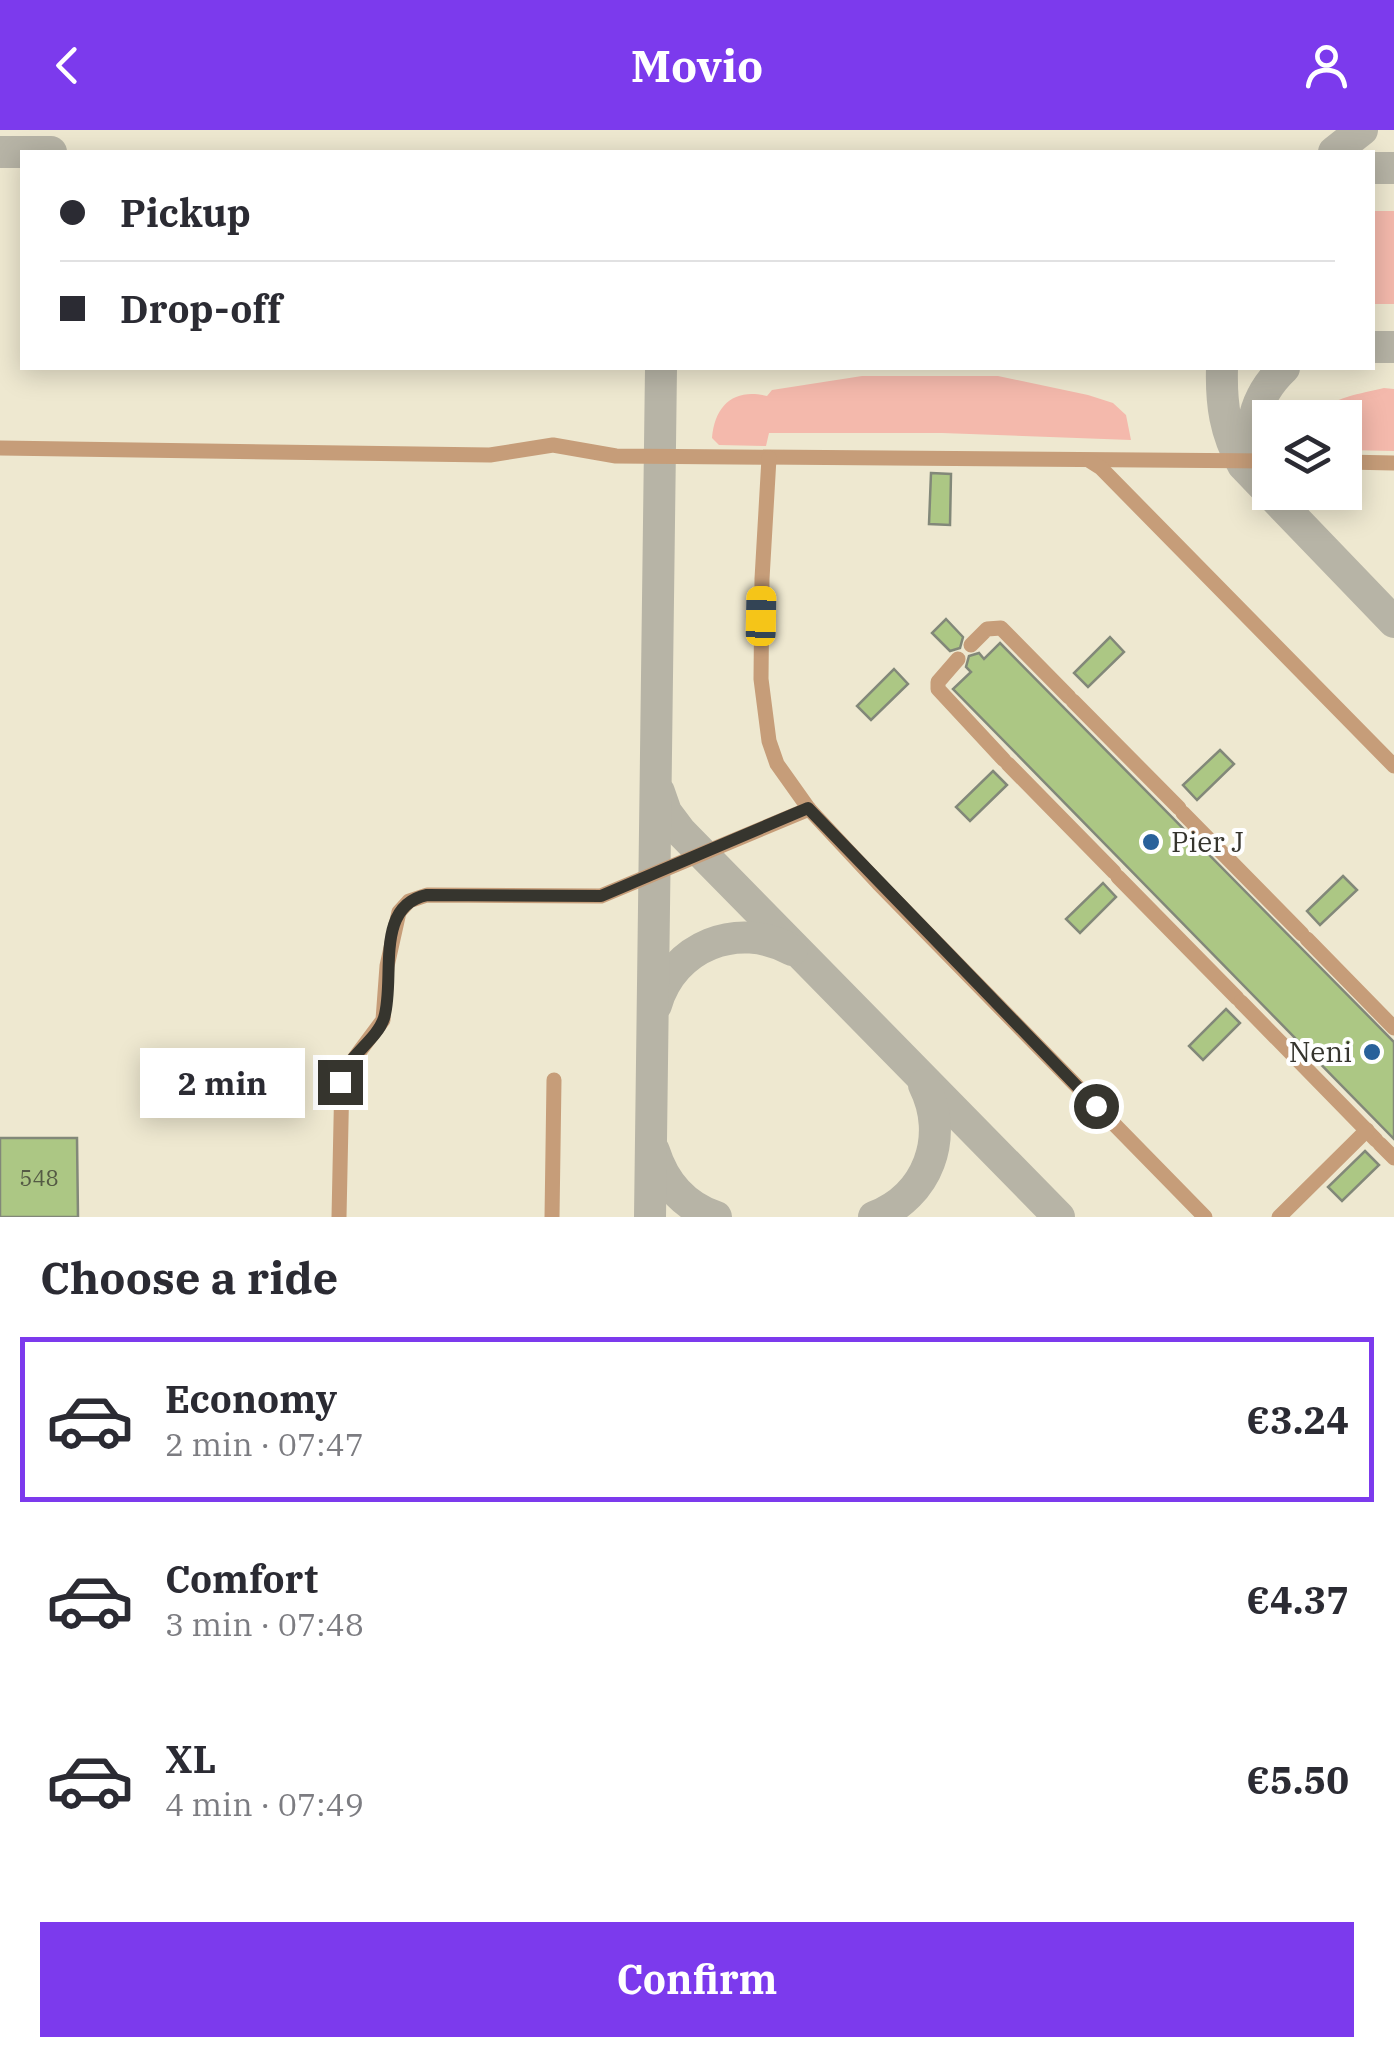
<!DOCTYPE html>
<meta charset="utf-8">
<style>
body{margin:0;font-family:"IBM Plex Serif",serif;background:#f2f2f3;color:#2b2b33;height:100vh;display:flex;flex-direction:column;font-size:38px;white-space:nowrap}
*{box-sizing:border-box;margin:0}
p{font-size:32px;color:#7c7c81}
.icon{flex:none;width:55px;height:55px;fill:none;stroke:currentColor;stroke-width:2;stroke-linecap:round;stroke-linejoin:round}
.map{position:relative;height:1087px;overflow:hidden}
.panel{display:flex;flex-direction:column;background:#fff;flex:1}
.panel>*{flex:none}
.guide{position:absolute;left:20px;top:20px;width:1355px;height:220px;border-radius:0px;box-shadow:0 5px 25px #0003;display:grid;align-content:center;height:220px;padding:0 40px;background:#fff}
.fabs{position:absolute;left:1252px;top:270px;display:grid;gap:20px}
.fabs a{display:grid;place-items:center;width:110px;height:110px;border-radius:0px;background:#fff;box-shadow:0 5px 25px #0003;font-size:50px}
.end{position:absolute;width:45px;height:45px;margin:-22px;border:12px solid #36352e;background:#fff;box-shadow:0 0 0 5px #fff}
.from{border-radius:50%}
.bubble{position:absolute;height:70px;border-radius:0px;background:#fff;box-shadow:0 5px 25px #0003;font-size:32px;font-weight:700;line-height:70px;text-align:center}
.car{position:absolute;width:30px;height:60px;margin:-30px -15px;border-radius:12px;box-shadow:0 0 8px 2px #0007;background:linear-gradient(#f5c518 24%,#345 0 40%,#f5c518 0 76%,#345 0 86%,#f5c518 0)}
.guide b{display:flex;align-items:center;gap:35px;height:95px;font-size:38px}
.guide b+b{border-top:2px solid #e1e1e2}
.guide i{width:25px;height:25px;background:#2b2b33}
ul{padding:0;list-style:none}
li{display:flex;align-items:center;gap:30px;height:165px;margin:0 20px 15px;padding:0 20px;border:5px solid transparent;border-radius:0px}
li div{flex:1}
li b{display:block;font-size:38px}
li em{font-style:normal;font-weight:700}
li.active{border-color:#7c3aed}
li>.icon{width:90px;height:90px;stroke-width:1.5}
h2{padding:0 40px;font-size:45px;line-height:120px}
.cta{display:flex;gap:20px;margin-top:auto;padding:20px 40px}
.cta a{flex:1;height:115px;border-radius:0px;background:#7c3aed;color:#fff;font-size:40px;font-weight:700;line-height:115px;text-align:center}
header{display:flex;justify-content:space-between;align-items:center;height:130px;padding:0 40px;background:#7c3aed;color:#fff;font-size:45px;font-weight:700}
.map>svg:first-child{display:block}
.built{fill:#eee8d0;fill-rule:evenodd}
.green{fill:#f4b9ac}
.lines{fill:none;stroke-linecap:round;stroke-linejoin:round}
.taxiway{stroke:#b7b4a6;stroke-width:32}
.building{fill:#acc784;stroke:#828879;stroke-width:2.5}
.minor{stroke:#c69d79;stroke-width:15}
.route{stroke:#36352e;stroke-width:12}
.poi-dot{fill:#29619a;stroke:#fff;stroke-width:4}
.labels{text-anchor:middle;stroke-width:8;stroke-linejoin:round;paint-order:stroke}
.number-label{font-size:22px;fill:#545a44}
.poi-label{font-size:28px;fill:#36352e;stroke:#fff;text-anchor:start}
</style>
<header><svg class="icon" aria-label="back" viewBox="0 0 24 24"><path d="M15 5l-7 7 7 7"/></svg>Movio<svg class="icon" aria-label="person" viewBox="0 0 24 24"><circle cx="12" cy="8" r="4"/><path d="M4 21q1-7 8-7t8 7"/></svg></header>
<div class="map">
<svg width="1394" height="1087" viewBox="0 0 1394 1087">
<rect width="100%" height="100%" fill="#f6f2e2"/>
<path class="built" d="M0 0H1394V1087H0ZM22 22H1372V238H22ZM1270 288H1345V362H1270Z"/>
<g class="green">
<rect x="1373" y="81" width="21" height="93"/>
<path d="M862 246H998L1088 265 1113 273 1126 285 1131 310 942 303H769L766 316 719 315 712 308C715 274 735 258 767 266L772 260Z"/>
<path d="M1384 258 1394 259V321L1345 320V288L1317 287C1330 266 1362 264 1384 258Z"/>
</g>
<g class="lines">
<g class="taxiway">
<path d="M0 22H51"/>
<path d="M1334 22 1362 0"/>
<path d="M1372 38H1394"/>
<path d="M1372 217H1394"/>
<path d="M1222 238C1221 274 1225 303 1243 335L1394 492"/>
<path d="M1256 342C1246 302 1254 266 1284 238"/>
<path d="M659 662 666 682 681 702 1059 1087"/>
<path d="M656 875C673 816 738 790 792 820"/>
<path d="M654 1021C664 1053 684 1076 716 1087"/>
<path d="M650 1087 661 238"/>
<path d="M874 1087C928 1066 950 1007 924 955"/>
</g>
</g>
<g class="building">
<path d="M931 343 951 344 950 395 929 394Z"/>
<path d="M946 489 963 507 960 518 950 521 932 503Z"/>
<path d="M1110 507 1124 522 1088 557 1074 543Z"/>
<path d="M1000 513 1394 912V1009L953 559 971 542 966 537 969 526 979 523 984 529Z"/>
<path d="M894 539 908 554 871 590 857 576Z"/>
<path d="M1220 620 1234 634 1197 670 1183 655Z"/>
<path d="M993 641 1007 655 970 691 956 677Z"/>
<path d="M1343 746 1357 760 1320 795 1307 781Z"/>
<path d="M1103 753 1116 767 1080 803 1066 789Z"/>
<path d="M1226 879 1240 893 1203 930 1189 916Z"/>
<path d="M0 1008H77L78 1087H0Z"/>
<path d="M1365 1021 1379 1035 1342 1071 1328 1057Z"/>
</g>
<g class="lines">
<g class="minor">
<path d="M0 318 490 325 553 315 616 326 1270 331"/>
<path d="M769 328 762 449 761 549 769 611 777 634 809 679 878 753 1205 1087"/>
<path d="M1090 331 1101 338 1394 636"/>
<path d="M1345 332 1394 333"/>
<path d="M971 515 987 499 1001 498 1069 567"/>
<path d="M958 529 938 552V559L1004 630"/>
<path d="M1073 571 1179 678"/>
<path d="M1008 634 1114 742"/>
<path d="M1183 683 1302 804"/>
<path d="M1118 747 1237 868"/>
<path d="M1307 809 1394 898"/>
<path d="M1241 872 1376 1010"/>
<path d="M1380 1014 1394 1028"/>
<path d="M339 1087 342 945 383 890 387 836 399 782 409 771 427 765 601 766 809 679"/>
<path d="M552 1087 554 950"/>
<path d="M1279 1087 1367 1000"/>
</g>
</g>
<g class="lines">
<path class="route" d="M340 952C345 927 376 912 384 888 396 850 373 776 427 765L601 766 808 678 1096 976"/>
</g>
<g class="poi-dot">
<circle cx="1151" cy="712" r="10"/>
<circle cx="1372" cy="922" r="10"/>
</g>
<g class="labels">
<g class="number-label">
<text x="39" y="1056">548</text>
</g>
<g class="poi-label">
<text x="1171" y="722">Pier J</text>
<text x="1352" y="932" text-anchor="end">Neni</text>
</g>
</g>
</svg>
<div class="fabs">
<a><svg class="icon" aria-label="layers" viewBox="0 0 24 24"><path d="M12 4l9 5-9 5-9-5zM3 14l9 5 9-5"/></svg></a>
</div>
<i class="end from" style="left:1096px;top:976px"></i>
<i class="end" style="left:340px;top:952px"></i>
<div class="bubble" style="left:140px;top:918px;width:165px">2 min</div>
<i class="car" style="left:761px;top:486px;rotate:1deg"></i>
<div class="guide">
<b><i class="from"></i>Pickup</b>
<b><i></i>Drop-off</b>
</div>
</div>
<section class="panel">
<h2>Choose a ride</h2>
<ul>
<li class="active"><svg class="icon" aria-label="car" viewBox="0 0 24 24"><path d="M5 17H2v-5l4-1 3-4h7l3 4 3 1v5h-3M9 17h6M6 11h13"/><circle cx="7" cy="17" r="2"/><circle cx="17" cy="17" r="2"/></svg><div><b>Economy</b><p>2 min · 07:47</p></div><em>€3.24</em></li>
<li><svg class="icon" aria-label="car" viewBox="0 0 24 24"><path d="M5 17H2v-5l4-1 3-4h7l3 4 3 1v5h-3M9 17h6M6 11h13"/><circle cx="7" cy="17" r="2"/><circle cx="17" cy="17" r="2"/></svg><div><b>Comfort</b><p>3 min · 07:48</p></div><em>€4.37</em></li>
<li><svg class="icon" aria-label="car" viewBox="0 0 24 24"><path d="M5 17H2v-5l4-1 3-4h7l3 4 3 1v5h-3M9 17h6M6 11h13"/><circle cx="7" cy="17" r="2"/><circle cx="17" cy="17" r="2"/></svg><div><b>XL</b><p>4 min · 07:49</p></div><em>€5.50</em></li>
</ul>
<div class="cta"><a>Confirm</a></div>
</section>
